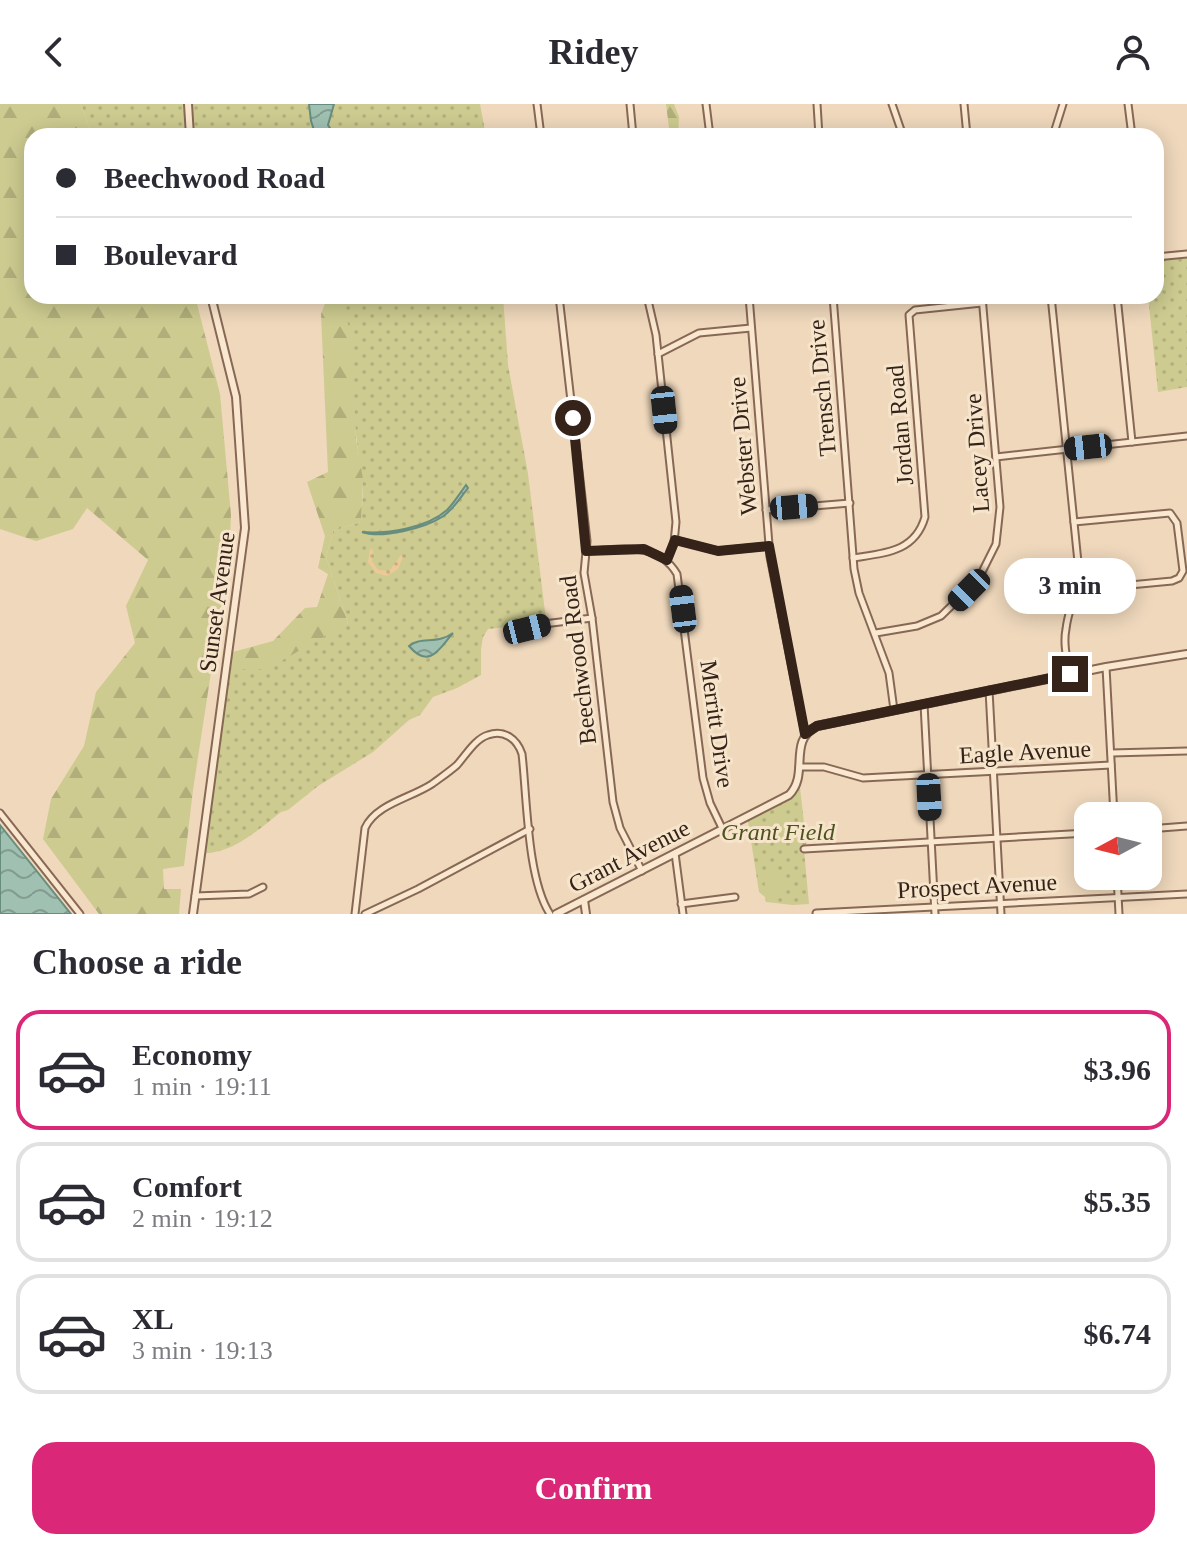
<!DOCTYPE html>
<meta charset="utf-8">
<style>
body{margin:0;font-family:Georgia,serif;background:#f7f7f7;color:#2b2b33;height:100vh;display:flex;flex-direction:column;font-size:30px;white-space:nowrap}
*{box-sizing:border-box;margin:0}
p{font-size:26px;color:#7c7c81}
.icon{flex:none;width:44px;height:44px;fill:none;stroke:currentColor;stroke-width:2;stroke-linecap:round;stroke-linejoin:round}
.map{position:relative;height:810px;overflow:hidden}
.side{display:flex;flex-direction:column;background:#fff;flex:1}
.side>*{flex:none}
.guide{position:absolute;left:24px;top:24px;width:1140px;height:176px;border-radius:24px;box-shadow:0 4px 20px #0003;display:grid;align-content:center;height:176px;padding:0 32px;background:#fff}
.needle{width:52px;rotate:263deg}
.fabs{position:absolute;left:1074px;top:698px;display:grid;gap:16px}
.fabs a{display:grid;place-items:center;width:88px;height:88px;border-radius:16px;background:#fff;box-shadow:0 4px 20px #0003;font-size:40px}
.end{position:absolute;width:36px;height:36px;margin:-18px;border:10px solid #35231a;background:#fff;box-shadow:0 0 0 4px #fff}
.from{border-radius:50%}
.bubble{position:absolute;height:56px;border-radius:24px;background:#fff;box-shadow:0 4px 20px #0003;font-size:26px;font-weight:700;line-height:56px;text-align:center}
.car{position:absolute;width:24px;height:48px;margin:-24px -12px;border-radius:10px;box-shadow:0 0 6px 2px #0007;background:linear-gradient(#222 24%,#8ab4d8 0 40%,#222 0 76%,#8ab4d8 0 86%,#222 0)}
.guide b{display:flex;align-items:center;gap:28px;height:76px;font-size:30px}
.guide b+b{border-top:2px solid #e1e1e2}
.guide i{width:20px;height:20px;background:#2b2b33}
ul{padding:0;list-style:none}
li{display:flex;align-items:center;gap:24px;height:120px;margin:0 16px 12px;padding:0 16px;border:4px solid #e1e1e2;border-radius:24px}
li div{flex:1}
li b{display:block;font-size:30px}
li em{font-style:normal;font-weight:700}
li.current{border-color:#db2777}
li>.icon{width:72px;height:72px;stroke-width:1.5}
h2{padding:0 32px;font-size:36px;line-height:96px}
.cta{display:flex;gap:16px;margin-top:auto;padding:16px 32px}
.cta a{flex:1;height:92px;border-radius:24px;background:#db2777;color:#fff;font-size:32px;font-weight:700;line-height:92px;text-align:center}
header{display:flex;justify-content:space-between;align-items:center;height:104px;padding:0 32px;background:#fff;font-size:36px;font-weight:700}
.map>svg:first-child{display:block}
.grass{fill:url(#grass-dots)}
.forest{fill:url(#forest-firs)}
.sand{fill:url(#sand-dots)}
.garden{fill:#cdcb90}
.water{fill:url(#water-waves);stroke:#678d7e;stroke-width:2}
.lines{fill:none;stroke-linecap:round;stroke-linejoin:round}
.minor-casing{stroke:#876855;stroke-width:9}
.tertiary-casing{stroke:#876855;stroke-width:10}
.minor{stroke:#fae7cf;stroke-width:5}
.tertiary{stroke:#fae7cf;stroke-width:6}
.route{stroke:#35231a;stroke-width:10}
.labels{text-anchor:middle;stroke-width:6;stroke-linejoin:round;paint-order:stroke}
.street-label{font-size:24px;fill:#35231a;stroke:#f6e4cb}
.park-label{font-size:24px;font-style:italic;fill:#4d5220;stroke:#f6e4cb}
</style>
<header><svg class="icon" aria-label="back" viewBox="0 0 24 24"><path d="M15 5l-7 7 7 7"/></svg>Ridey<svg class="icon" aria-label="person" viewBox="0 0 24 24"><circle cx="12" cy="8" r="4"/><path d="M4 21q1-7 8-7t8 7"/></svg></header>
<div class="map">
<svg width="1187" height="810" viewBox="0 0 1187 810">
<defs>
<pattern id="grass-dots" width="8" height="8" patternUnits="userSpaceOnUse" patternTransform="scale(2)"><rect width="8" height="8" fill="#cdcb90"/><path d="M2 2h.1M6 6h.1" fill="none" stroke="#b1ae7c" stroke-width="1.8" stroke-linecap="round"/></pattern>
<pattern id="forest-firs" width="22" height="20" patternUnits="userSpaceOnUse" patternTransform="scale(2)"><rect width="22" height="20" fill="#cdcb90"/><path d="M5 1l3.5 6h-7zM16 11l3.5 6h-7z" fill="#b1ae7c"/></pattern>
<pattern id="sand-dots" width="8" height="8" patternUnits="userSpaceOnUse" patternTransform="scale(2)"><rect width="8" height="8" fill="#edc997"/><path d="M2 2h.1M6 6h.1" fill="none" stroke="#ccac82" stroke-width="1.8" stroke-linecap="round"/></pattern>
<pattern id="water-waves" width="16" height="10" patternUnits="userSpaceOnUse" patternTransform="scale(2)"><rect width="16" height="10" fill="#a0c0b2"/><path d="M0 5q4-4 8 0t8 0" fill="none" stroke="#839c90"/></pattern>
</defs>
<rect width="100%" height="100%" fill="#efd8bc"/>
<g class="grass">
<path d="M81 0H480L486 32H92Z"/>
<path d="M1187 152V283L1158 288 1148 192H1156V155Z"/>
<path d="M339 192H503L508 261 528 370 546 516C534 518 526 525 514 528L507 523 488 525 483 533 481 545V571L457 584 433 593 420 611 409 616 373 648 318 682 288 706 281 708C258 726 230 752 200 749L226 565 238 564 348 519 326 453 333 427 361 418 363 387Z"/>
<path d="M799 675 807 745 804 746 809 800 793 801 766 798 765 793 759 788 747 711 783 694Z"/>
</g>
<g class="forest">
<path d="M0 0H81L92 32H32V192H195L220 290 231 411 229 451 193 686 184 762 163 765 164 785H181L179 810H99L43 735 51 695 84 642 96 588 135 539 126 502 148 456 87 404 73 425 36 437 0 425Z"/>
<path d="M666 0H674L679 13 678 32H670Z"/>
<path d="M328 192H339L351 229 356 335 363 375 361 418 333 427 326 453 348 519 267 565H226L229 549 273 537 305 504 317 503 328 470 318 464 325 432 307 378 328 368 321 210Z"/>
</g>
<path class="sand" d="M370 445 373 446 372 457 378 466 389 467 401 451 403 453 398 465 387 472 376 469 368 458Z"/>
<g class="garden">
<path d="M779 713 784 715V735L772 732 764 720 776 717Z"/>
<path d="M775 767 786 774V787L766 792 764 773Z"/>
</g>
<g class="water">
<path d="M309 0H334L328 21 335 32H316L311 17Z"/>
<path d="M466 381 468 384C460 394 453 406 442 413 425 424 382 435 362 428 388 430 427 424 447 406 454 399 460 389 466 381Z"/>
<path d="M453 529C441 542 430 567 409 542 421 532 437 541 453 529Z"/>
<path d="M0 721 71 810H0Z"/>
</g>
<g class="lines">
<defs>
<g id="minor">
<path d="M537 0 541 32"/>
<path d="M630 0 633 32"/>
<path d="M706 0 710 32"/>
<path d="M817 0 819 32"/>
<path d="M892 0 903 32"/>
<path d="M964 0 967 32"/>
<path d="M1128 0 1132 32"/>
<path d="M1053 32 1063 0"/>
<path d="M1156 153 1187 150"/>
<path d="M559 192 587 437 584 469 592 514 613 698 620 724 642 767"/>
<path d="M647 192 656 231 676 418 674 439 667 456"/>
<path d="M749 192 770 453 805 630"/>
<path d="M833 192 854 465 859 489 889 569 894 606"/>
<path d="M1051 192 1079 468C1078 488 1068 505 1066 525 1063 540 1067 555 1070 570"/>
<path d="M1117 192 1132 338"/>
<path d="M658 250 699 229 751 224"/>
<path d="M996 353 1187 332"/>
<path d="M766 406 850 399"/>
<path d="M1074 418 1170 409 1177 419 1183 467 1179 474 1172 477 1077 486"/>
<path d="M675 436 718 447 769 442"/>
<path d="M586 447C620 446 657 436 677 470L703 674 710 699 722 724"/>
<path d="M853 454C885 449 915 448 925 413L909 211 915 206 982 199"/>
<path d="M876 529 917 522 941 512 978 476 996 440 1000 403 982 192"/>
<path d="M509 530 544 520 592 514"/>
<path d="M1106 563 1114 712"/>
<path d="M989 586 1001 810"/>
<path d="M924 600 935 810"/>
<path d="M1111 649 1187 647"/>
<path d="M799 663H824L863 674 1111 661"/>
<path d="M0 709 80 810"/>
<path d="M1148 725 1187 722"/>
<path d="M804 745 1088 729"/>
<path d="M675 749 683 810"/>
<path d="M1117 772 1119 810"/>
<path d="M195 792 249 790 263 783"/>
<path d="M681 800 735 793"/>
<path d="M816 809 1187 790"/>
<path d="M355 810 365 724C376 700 411 694 432 680 440 674 449 668 457 661 466 651 475 635 488 631 504 625 517 635 522 650 527 693 527 775 550 810"/>
<path d="M365 810 418 785 530 725"/>
</g>
<g id="tertiary">
<path d="M188 0 190 32"/>
<path d="M584 796 586 810"/>
<path d="M193 810 245 424 236 293 211 192"/>
<path d="M556 810 789 691C810 670 787 637 817 622L1106 563 1187 550"/>
</g>
</defs>
<use href="#minor" class="minor-casing"/>
<use href="#tertiary" class="tertiary-casing"/>
<use href="#minor" class="minor"/>
<use href="#tertiary" class="tertiary"/>
</g>
<g class="lines">
<path class="route" d="M573 314 586 447 644 445 667 456 675 436 718 447 769 442 805 630 817 622 1070 570"/>
</g>
<g class="labels">
<g class="street-label">
<text transform="translate(822 284) rotate(-95)" y="8">Trensch Drive</text>
<text transform="translate(900 321) rotate(-95)" y="8">Jordan Road</text>
<text transform="translate(743 342) rotate(-95)" y="8">Webster Drive</text>
<text transform="translate(977 349) rotate(-94)" y="8">Lacey Drive</text>
<text transform="translate(217 498) rotate(-82)" y="8">Sunset Avenue</text>
<text transform="translate(578 556) rotate(-97)" y="8">Beechwood Road</text>
<text transform="translate(717 620) rotate(82)" y="8">Merritt Drive</text>
<text transform="translate(1025 648) rotate(-3)" y="8">Eagle Avenue</text>
<text transform="translate(629 752) rotate(-27)" y="8">Grant Avenue</text>
<text transform="translate(977 782) rotate(-3)" y="8">Prospect Avenue</text>
</g>
<g class="park-label">
<text x="778" y="736">Grant Field</text>
</g>
</g>
</svg>
<div class="fabs">
<a><svg class="needle" viewBox="-14 -14 28 28"><path d="M0-13l5 13h-10z" fill="#e53935"/><path d="M0 13l5-13h-10z" fill="#7c7c81"/></svg></a>
</div>
<i class="end from" style="left:573px;top:314px"></i>
<i class="end" style="left:1070px;top:570px"></i>
<div class="bubble" style="left:1004px;top:454px;width:132px">3 min</div>
<i class="car" style="left:664px;top:306px;rotate:174deg"></i>
<i class="car" style="left:1088px;top:343px;rotate:264deg"></i>
<i class="car" style="left:794px;top:403px;rotate:85deg"></i>
<i class="car" style="left:969px;top:486px;rotate:225deg"></i>
<i class="car" style="left:683px;top:505px;rotate:353deg"></i>
<i class="car" style="left:527px;top:525px;rotate:76deg"></i>
<i class="car" style="left:929px;top:693px;rotate:177deg"></i>
<div class="guide">
<b><i class="from"></i>Beechwood Road</b>
<b><i></i>Boulevard</b>
</div>
</div>
<section class="side">
<h2>Choose a ride</h2>
<ul>
<li class="current"><svg class="icon" aria-label="car" viewBox="0 0 24 24"><path d="M5 17H2v-5l4-1 3-4h7l3 4 3 1v5h-3M9 17h6M6 11h13"/><circle cx="7" cy="17" r="2"/><circle cx="17" cy="17" r="2"/></svg><div><b>Economy</b><p>1 min · 19:11</p></div><em>$3.96</em></li>
<li><svg class="icon" aria-label="car" viewBox="0 0 24 24"><path d="M5 17H2v-5l4-1 3-4h7l3 4 3 1v5h-3M9 17h6M6 11h13"/><circle cx="7" cy="17" r="2"/><circle cx="17" cy="17" r="2"/></svg><div><b>Comfort</b><p>2 min · 19:12</p></div><em>$5.35</em></li>
<li><svg class="icon" aria-label="car" viewBox="0 0 24 24"><path d="M5 17H2v-5l4-1 3-4h7l3 4 3 1v5h-3M9 17h6M6 11h13"/><circle cx="7" cy="17" r="2"/><circle cx="17" cy="17" r="2"/></svg><div><b>XL</b><p>3 min · 19:13</p></div><em>$6.74</em></li>
</ul>
<div class="cta"><a>Confirm</a></div>
</section>
